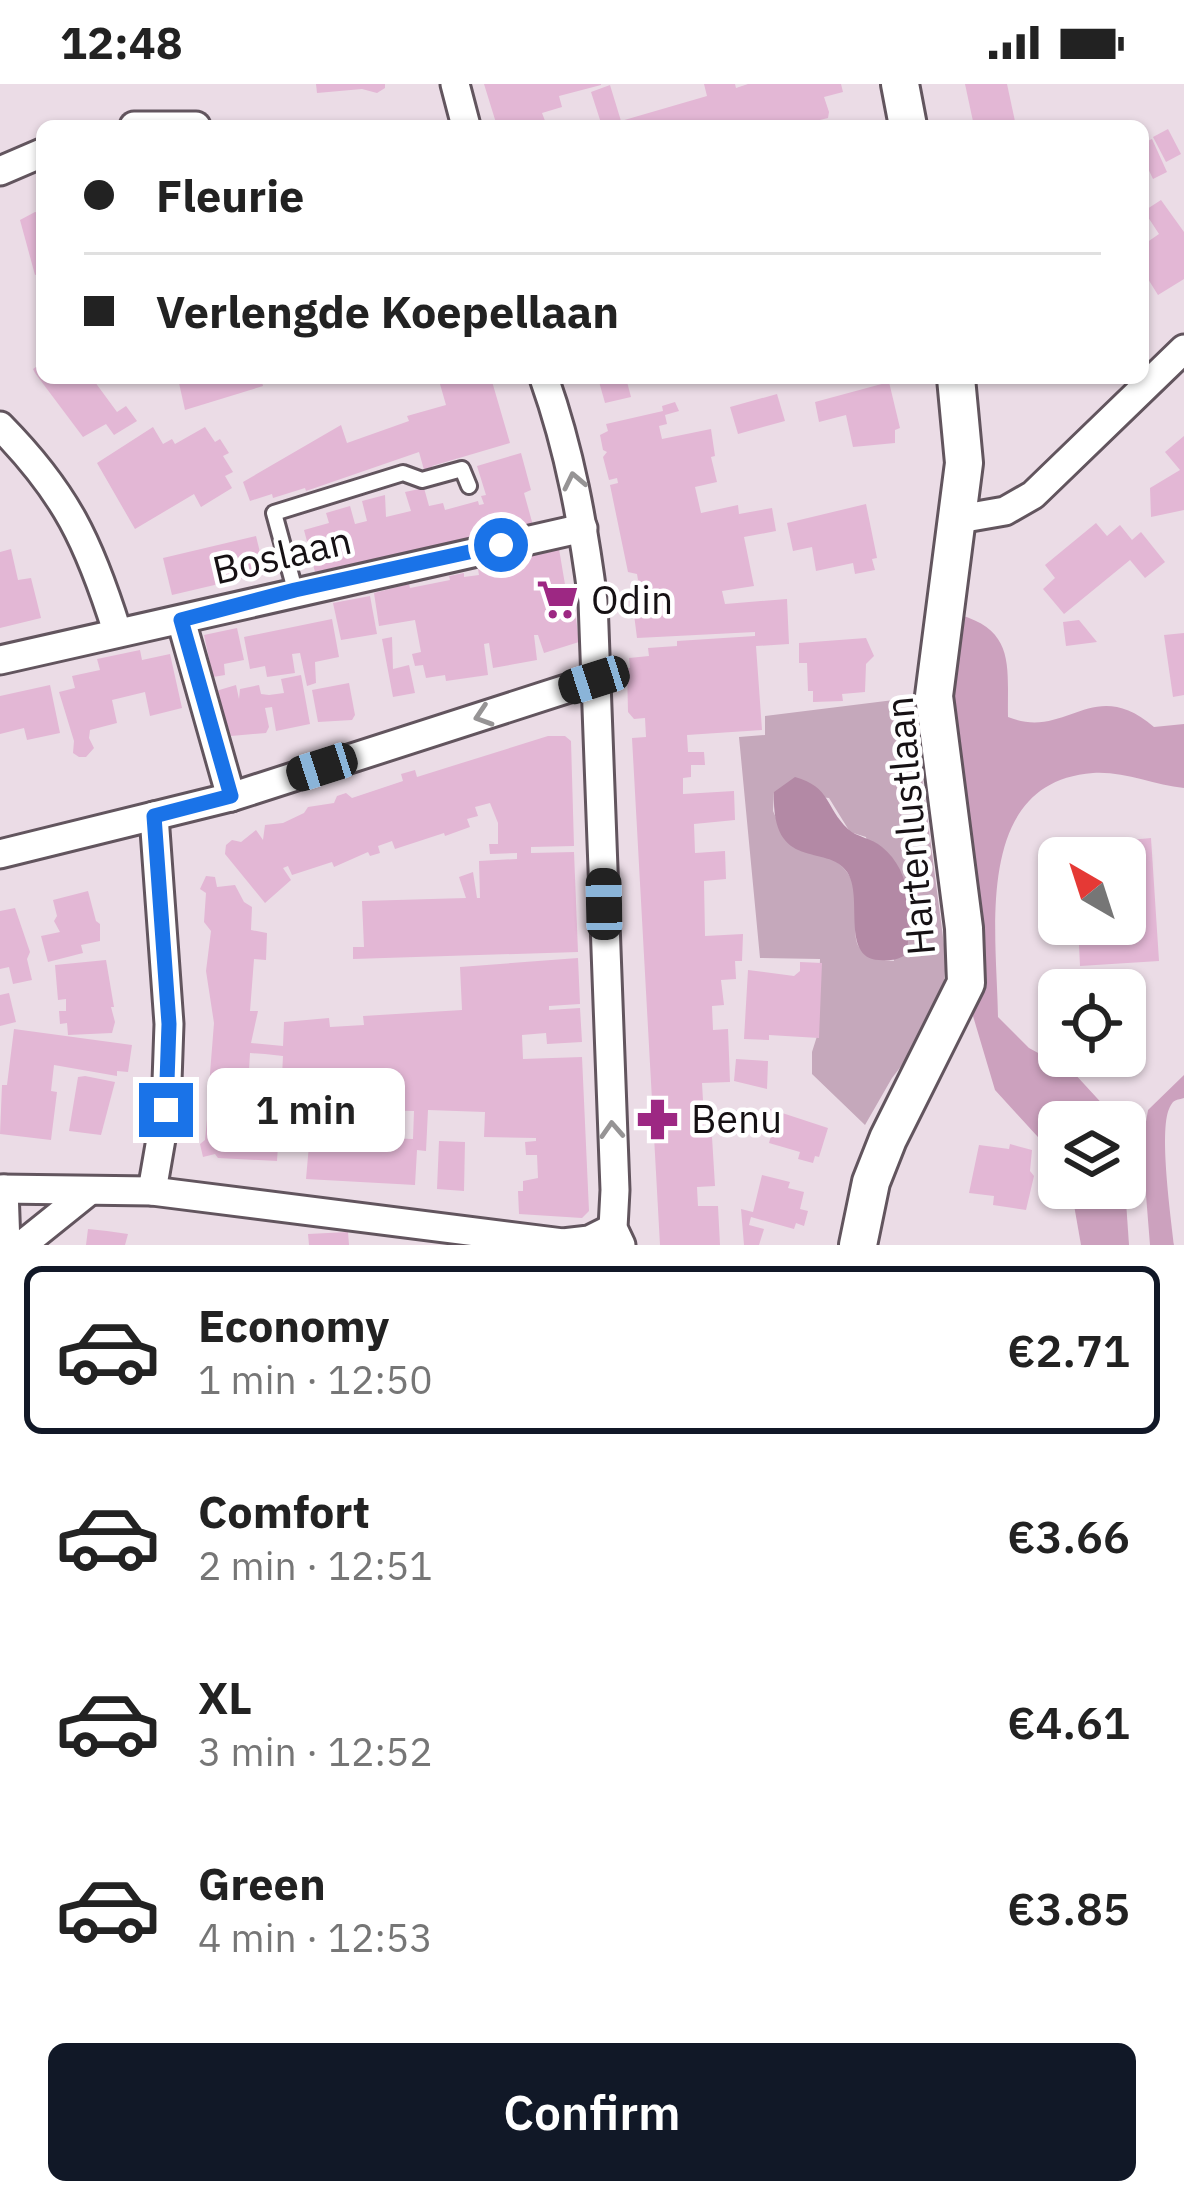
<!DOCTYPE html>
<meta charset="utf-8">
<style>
body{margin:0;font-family:"IBM Plex Sans",sans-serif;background:#f6f6f6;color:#222;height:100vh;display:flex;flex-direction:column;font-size:45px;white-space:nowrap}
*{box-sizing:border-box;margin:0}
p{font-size:39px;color:#767676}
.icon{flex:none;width:66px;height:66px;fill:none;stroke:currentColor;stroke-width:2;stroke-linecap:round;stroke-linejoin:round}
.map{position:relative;height:1161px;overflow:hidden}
.drawer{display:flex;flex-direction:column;background:#fff;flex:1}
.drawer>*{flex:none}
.top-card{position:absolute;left:36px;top:36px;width:1113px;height:264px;border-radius:18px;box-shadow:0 3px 9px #0004;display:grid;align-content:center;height:264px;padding:0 48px;background:#fff}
.needle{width:78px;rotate:321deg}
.tools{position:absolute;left:1038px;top:753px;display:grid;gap:24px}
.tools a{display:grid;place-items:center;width:108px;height:108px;border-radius:18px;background:#fff;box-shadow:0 3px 9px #0004;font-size:60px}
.end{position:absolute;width:54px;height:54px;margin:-27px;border:15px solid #1a73e8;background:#fff;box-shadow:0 0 0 6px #fff}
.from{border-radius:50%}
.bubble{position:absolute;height:84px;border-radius:18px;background:#fff;box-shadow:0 3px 9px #0004;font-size:39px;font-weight:600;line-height:84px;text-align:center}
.car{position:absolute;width:36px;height:72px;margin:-36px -18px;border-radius:15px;box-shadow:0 0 9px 3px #0007;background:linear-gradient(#222 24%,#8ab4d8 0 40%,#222 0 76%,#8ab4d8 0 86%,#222 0)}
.top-card b{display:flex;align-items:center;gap:42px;height:114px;font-size:45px}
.top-card b+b{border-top:3px solid #e0e0e0}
.top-card i{width:30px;height:30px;background:#222}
ul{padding:21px 0 0;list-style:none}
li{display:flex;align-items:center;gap:36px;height:168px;margin:0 24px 18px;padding:0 24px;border:6px solid transparent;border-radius:18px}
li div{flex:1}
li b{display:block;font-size:45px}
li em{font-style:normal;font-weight:600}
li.current{border-color:#111827}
li>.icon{width:108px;height:108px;stroke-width:1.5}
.action{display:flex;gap:24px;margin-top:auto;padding:24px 48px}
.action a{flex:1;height:138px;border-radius:18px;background:#111827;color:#fff;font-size:48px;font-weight:600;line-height:138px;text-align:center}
.status{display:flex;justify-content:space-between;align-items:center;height:84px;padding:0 60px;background:#fff;direction:ltr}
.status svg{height:33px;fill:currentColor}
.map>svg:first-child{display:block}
.green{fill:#c5a8bb;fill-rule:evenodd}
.forest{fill:#cca1be}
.water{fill:#b389a5}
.building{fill:#e3b7d5}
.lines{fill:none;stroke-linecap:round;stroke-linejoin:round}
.service-casing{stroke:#62555e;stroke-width:20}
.minor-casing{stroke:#62555e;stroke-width:33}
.tertiary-casing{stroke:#62555e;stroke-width:42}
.service{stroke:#fff;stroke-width:14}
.minor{stroke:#fff;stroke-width:27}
.tertiary{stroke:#fff;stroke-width:36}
.oneway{stroke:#969495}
.route{stroke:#1a73e8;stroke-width:15}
.labels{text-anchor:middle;stroke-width:9;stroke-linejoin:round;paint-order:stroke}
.street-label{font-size:39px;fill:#161114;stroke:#fff}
.poi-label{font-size:39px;fill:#161114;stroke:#fff;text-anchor:start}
</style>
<div class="status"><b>12:48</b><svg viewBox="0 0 49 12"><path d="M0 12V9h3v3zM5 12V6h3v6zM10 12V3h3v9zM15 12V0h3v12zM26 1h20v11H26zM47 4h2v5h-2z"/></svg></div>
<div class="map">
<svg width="1184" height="1161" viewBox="0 0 1184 1161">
<rect width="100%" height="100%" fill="#ebdce6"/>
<path class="green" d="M918 613 917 655 946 876 942 919 932 942 892 994 865 1041 812 990V968L818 949 820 875 760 874 739 653 765 651V632ZM774 708 829 714 850 748 866 753 894 877C828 873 872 830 849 791 836 770 805 762 784 752L773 727Z"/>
<g class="forest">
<path d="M960 531C1016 547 1007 584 1008 633 1067 657 1092 590 1154 643L1184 640V704C1154 701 1124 687 1093 689 972 698 997 850 998 933L1029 964 1073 988 1119 1038H1059V1076L995 1006 973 932 981 897 950 607Z"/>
<path d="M1184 991V1014C1174 1017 1174 1015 1169 1025 1159 1048 1171 1133 1174 1161H1150L1142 1061 1148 1026Z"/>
<path d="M1125 1103 1129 1161H1081L1071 1104Z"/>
</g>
<path class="water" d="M795 693C831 703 825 723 848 745 856 753 872 754 882 763 913 788 913 835 906 871 896 876 890 877 879 876 840 874 864 812 847 788 827 758 771 790 774 708Z"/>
<g class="building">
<path d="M316 0H385V4L377 9 362 5 317 9Z"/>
<path d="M484 0H601V1L559 12 562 23 542 29 547 42H497Z"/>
<path d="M704 0H735L736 4 748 0H841L843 8 824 13 829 28 828 34 820 36V42H602L591 8 610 1 621 37 707 12Z"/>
<path d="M965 0H1007L1016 42H974Z"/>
<path d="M1168 45 1181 70 1166 78 1153 53Z"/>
<path d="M1152 55 1167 88 1153 95 1143 74V59Z"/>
<path d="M1161 116 1184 148V195L1158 211 1143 187V155L1146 159 1159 150 1144 127Z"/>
<path d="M35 128 42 129V189L35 191 20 136Z"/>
<path d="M42 279V294H92L117 328 126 322 137 337 114 351 106 340 83 353 35 289 33 285Z"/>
<path d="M201 294H261L263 302 185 326 179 299Z"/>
<path d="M460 294H491L510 359 432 382 434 390 426 393 419 368 306 407 305 404 273 414 272 410 250 417 243 398 341 341 347 359 409 337 407 332 446 321 440 300Z"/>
<path d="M598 294H626L631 313 605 319Z"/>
<path d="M889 298 900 344 895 346V359L853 363 846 331 819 338 815 318Z"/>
<path d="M777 310 785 337 738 350 730 323Z"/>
<path d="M675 318 679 327 665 331 667 340 659 342 662 355 711 345 715 372 711 373 717 398 695 403 701 429 738 421 739 430 772 424 776 447 744 453 754 502 722 507 725 520 787 515 789 560 756 562 762 646 687 651 688 668H704L705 681H691V693L683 694V710L734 707 735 736 694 740 695 769 725 767 726 795 704 797 705 852 743 850 742 877H735L736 895 721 896 724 921 712 922 713 946 728 945 730 998 702 999 705 1053H712L715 1102 697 1103 698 1122H718L720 1161H660L632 654 646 653 645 634 634 635 628 628 627 584H630L629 574 649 572 648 564 677 562V557L755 552V548L637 554 630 499 638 496 637 490 628 488 610 401 618 399 617 394 609 396 603 373 607 368 603 366 600 351 608 347 606 340 663 327 662 322Z"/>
<path d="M153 343 163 360 172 355 175 360 205 343 215 358 220 355 229 369 223 372 233 388 225 392 232 404 201 423 194 410 135 445 97 379Z"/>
<path d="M1184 352V426L1151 433 1150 404 1180 386 1165 368Z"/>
<path d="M521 369 531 406 524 409 534 445 453 467 451 458 315 488 304 446 329 439 326 429 350 422 355 440 367 437 362 417 385 411 386 433 411 427 405 408 424 404 429 422 443 419 445 426 478 417 479 421 484 420 481 412 486 411 477 382Z"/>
<path d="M866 420 877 474 872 475 875 486 855 490 853 479 816 487 812 463 793 467 787 439Z"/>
<path d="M1096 439 1107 452 1120 441 1132 456 1141 448 1165 478 1145 494 1130 476 1064 530 1043 505 1055 494 1045 481Z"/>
<path d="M256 452 265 489 172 511 163 474Z"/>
<path d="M558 459 571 536 576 534 579 558 544 569 538 551H534L537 576 493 584 489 559 484 560 488 591 446 597 445 591 426 594 423 581 415 582 412 570 421 568 415 536 379 542 374 509 409 500 410 504 450 496 449 492 464 489V493L479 491 477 479Z"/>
<path d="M11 465 18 496 31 494 41 534 0 544V468Z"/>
<path d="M370 512 377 550 341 556 333 519Z"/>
<path d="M332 535 339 573 315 578 316 599 307 602 300 569 292 570 295 589 267 593 265 582 250 585 244 553Z"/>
<path d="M1079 536 1097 558 1066 562 1063 538Z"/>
<path d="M237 544 244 576 224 580 225 591 213 593 204 551Z"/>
<path d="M1184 549V611L1173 613 1164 551Z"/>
<path d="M392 553 393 585 409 581 415 609 393 613 382 555Z"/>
<path d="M866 554 874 572 866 580 865 608 842 610 843 617 813 618V607H808L807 579H799V559Z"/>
<path d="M140 566 142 576 170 570 182 624 150 632 145 608 112 616 117 639 90 646 89 654 94 664 86 673H79L73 669 74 657 59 608 75 604 72 592 100 586 97 575Z"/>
<path d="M301 591 310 640 276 647 272 623 265 624 269 643 266 649 231 652 216 607 236 601 239 615 240 605 259 601 261 610 269 611 284 609 281 595Z"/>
<path d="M349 599 355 631 352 636 318 638 312 606Z"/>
<path d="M50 601 60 649 27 656 24 644 0 650V612Z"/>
<path d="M548 652H565L571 657 574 762 531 763V769L574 768 578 868 353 875V863H364L362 817 466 814 459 793 473 788 477 814H480L479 777 517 775V769L490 770 489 760H498V739L490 719 475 723 478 732 467 735 470 743 445 752 444 749 395 765 392 757 378 762 380 769 370 772 368 768 334 783 332 778 292 791 288 782 283 784 291 796 265 819 225 770 226 761 232 756 241 758 256 746 263 756 265 741 283 739 304 729 308 723 334 719 337 712 346 709 352 714 403 697 401 690 415 686 417 693Z"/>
<path d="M1151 754 1159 877 1080 882 1078 840H1125V774H1059V785H1048L1046 764Z"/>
<path d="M206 792 215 793 217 803 235 801 244 818 252 823 251 846 267 849 266 876 254 875 250 927H258L251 959 283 962 284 938 329 934 330 943 364 941 363 932 462 926 460 883 578 874 580 920 549 922V926L580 924 582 958 547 960 546 949 522 951 523 975 582 973 589 1127 582 1134 519 1130 518 1107H523V1097L538 1094 537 1071H526L525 1058 536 1057V1054L484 1053 485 1028 428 1026 426 1067 417 1066 415 1101 306 1095 309 1061 298 1060 300 1028H311L309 991 350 988 356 1025 311 1028 313 1051 364 1050V1058L390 1064V1054L413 1055 414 1027 361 1026 354 985 282 992 283 972 265 970 250 969 248 1004 209 1002 214 939 206 887 211 847 204 838 206 809 200 805Z"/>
<path d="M88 807 96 837 100 840V857L81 861 83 869 48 878 41 852 60 848 54 837 57 832 53 816Z"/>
<path d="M15 824 30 868 27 875 32 896 13 900 9 883 0 885V827Z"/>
<path d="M106 876 114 923H111L115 938 112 949 68 951 67 939 60 940 59 927H66V915L58 916 55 881Z"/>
<path d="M800 878 822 879 819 954 769 951V956L744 955 748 886 794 892 800 887Z"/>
<path d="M9 909 16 938 0 942V911Z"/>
<path d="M14 945 132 961 128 988 117 987V992L54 981 51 1007 57 1008 51 1056 0 1050 2 1001H7Z"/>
<path d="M736 975 768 977 767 1005 734 997Z"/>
<path d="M85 992 115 998 101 1051 69 1047 78 993Z"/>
<path d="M271 999 282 1000 277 1077 218 1074 215 1070 203 1073 200 1060 205 1056 208 1025 233 1028 246 1013H252V1023L266 1024Z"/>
<path d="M767 1024 828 1044 819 1073 815 1072 813 1079 798 1075 800 1068 769 1059 773 1045 762 1042Z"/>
<path d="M439 1057 465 1058 464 1107 437 1105Z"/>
<path d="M1010 1060 1032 1066 1030 1087 1034 1092 1026 1126 993 1121 994 1112 969 1109 979 1061 1009 1065Z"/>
<path d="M762 1091 790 1098 788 1104 804 1108 800 1125 808 1127 804 1142 796 1139 794 1145 751 1133 749 1141 764 1145 759 1161H744L741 1125 753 1128Z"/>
<path d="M88 1145 107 1147 128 1150 125 1161H86Z"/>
<path d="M348 1148 349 1161H309L308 1150Z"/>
</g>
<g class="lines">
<defs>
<path id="service" d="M295 506 274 429 403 389 422 396 462 385 469 402"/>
<g id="minor">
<path d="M455 0 466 42"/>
<path d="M134 42H196"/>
<path d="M0 87 42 69"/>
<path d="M544 294C570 367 583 440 593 517L615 1106 613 1144 621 1161"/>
<path d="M0 342C66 409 89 458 117 547"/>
<path d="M959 435 1005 427 1033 411 1184 265"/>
<path d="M181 536 231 713"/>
<path d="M0 576 583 444"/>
<path d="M0 770 231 713 594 596"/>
<path d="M0 1105 152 1107 563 1159 589 1156 613 1144"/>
<path d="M4 1105 6 1161"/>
<path d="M152 1107 166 1026 169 940 154 732"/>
<path d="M22 1161 88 1108"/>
</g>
<g id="tertiary">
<path d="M900 0 908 42"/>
<path d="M858 1161 871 1098 888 1055 966 899 964 844 934 612 964 379 956 294"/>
</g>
</defs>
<use href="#service" class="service-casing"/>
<use href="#minor" class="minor-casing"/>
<use href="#tertiary" class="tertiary-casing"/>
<use href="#service" class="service"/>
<use href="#minor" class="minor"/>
<use href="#tertiary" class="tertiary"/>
</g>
<defs><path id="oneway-chevron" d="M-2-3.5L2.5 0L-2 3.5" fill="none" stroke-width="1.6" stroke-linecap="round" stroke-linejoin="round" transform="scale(3)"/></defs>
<g class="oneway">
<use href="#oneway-chevron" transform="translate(574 397) rotate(-102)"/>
<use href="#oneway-chevron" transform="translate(483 632) rotate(162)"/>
<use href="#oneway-chevron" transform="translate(612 1046) rotate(-93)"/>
</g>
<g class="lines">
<path class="route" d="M166 1026 169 940 154 732 231 712 181 536 295 506 501 461"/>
</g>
<defs>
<symbol id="supermarket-bare" viewBox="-9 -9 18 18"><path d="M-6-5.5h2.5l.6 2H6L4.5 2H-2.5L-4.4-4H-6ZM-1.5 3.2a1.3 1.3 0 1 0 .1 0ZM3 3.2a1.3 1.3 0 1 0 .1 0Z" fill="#9d2883" stroke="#fff" stroke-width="2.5" paint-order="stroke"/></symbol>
<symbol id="pharmacy-bare" viewBox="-9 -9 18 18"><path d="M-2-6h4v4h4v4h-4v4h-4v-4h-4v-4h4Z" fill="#9d2883" stroke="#fff" stroke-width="2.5" paint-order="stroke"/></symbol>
</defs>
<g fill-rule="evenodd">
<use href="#supermarket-bare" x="528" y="486" width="59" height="59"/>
<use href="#pharmacy-bare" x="628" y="1006" width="59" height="59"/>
</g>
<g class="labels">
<g class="street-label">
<text transform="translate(282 471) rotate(-13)" y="14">Boslaan</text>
<text transform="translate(910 742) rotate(-95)" y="14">Hartenlustlaan</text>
</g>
<g class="poi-label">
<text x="591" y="530">Odin</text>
<text x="691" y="1049">Benu</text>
</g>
</g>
</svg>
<div class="tools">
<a><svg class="needle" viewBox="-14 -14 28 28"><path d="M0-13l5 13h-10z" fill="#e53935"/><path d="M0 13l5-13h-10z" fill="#767676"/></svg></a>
<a><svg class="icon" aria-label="locate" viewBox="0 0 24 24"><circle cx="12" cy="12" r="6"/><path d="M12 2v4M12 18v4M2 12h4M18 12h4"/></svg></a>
<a><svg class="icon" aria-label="layers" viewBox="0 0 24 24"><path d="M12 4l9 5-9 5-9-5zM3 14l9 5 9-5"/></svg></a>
</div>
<i class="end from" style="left:501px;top:461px"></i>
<i class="end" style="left:166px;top:1026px"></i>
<div class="bubble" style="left:207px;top:984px;width:198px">1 min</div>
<i class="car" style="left:594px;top:596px;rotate:252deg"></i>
<i class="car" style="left:322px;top:683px;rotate:252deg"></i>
<i class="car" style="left:604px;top:820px;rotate:359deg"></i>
<div class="top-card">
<b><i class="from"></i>Fleurie</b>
<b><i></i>Verlengde Koepellaan</b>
</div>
</div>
<section class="drawer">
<ul>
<li class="current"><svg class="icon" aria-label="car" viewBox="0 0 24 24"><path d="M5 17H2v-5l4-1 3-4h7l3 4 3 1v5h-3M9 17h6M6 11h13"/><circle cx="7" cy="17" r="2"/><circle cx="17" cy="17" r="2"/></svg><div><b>Economy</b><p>1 min · 12:50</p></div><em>€2.71</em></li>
<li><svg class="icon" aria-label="car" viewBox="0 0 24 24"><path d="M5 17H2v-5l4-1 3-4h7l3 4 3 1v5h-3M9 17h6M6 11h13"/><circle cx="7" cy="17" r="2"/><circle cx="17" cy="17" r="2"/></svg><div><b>Comfort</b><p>2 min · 12:51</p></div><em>€3.66</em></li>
<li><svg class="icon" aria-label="car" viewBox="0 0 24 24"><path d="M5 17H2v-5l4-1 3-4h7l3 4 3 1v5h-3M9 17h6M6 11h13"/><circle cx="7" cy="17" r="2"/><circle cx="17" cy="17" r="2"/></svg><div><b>XL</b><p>3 min · 12:52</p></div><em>€4.61</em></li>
<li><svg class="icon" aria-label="car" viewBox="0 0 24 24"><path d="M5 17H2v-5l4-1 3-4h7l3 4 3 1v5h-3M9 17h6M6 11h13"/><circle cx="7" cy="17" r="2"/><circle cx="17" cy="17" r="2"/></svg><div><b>Green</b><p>4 min · 12:53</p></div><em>€3.85</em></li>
</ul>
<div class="action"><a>Confirm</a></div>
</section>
